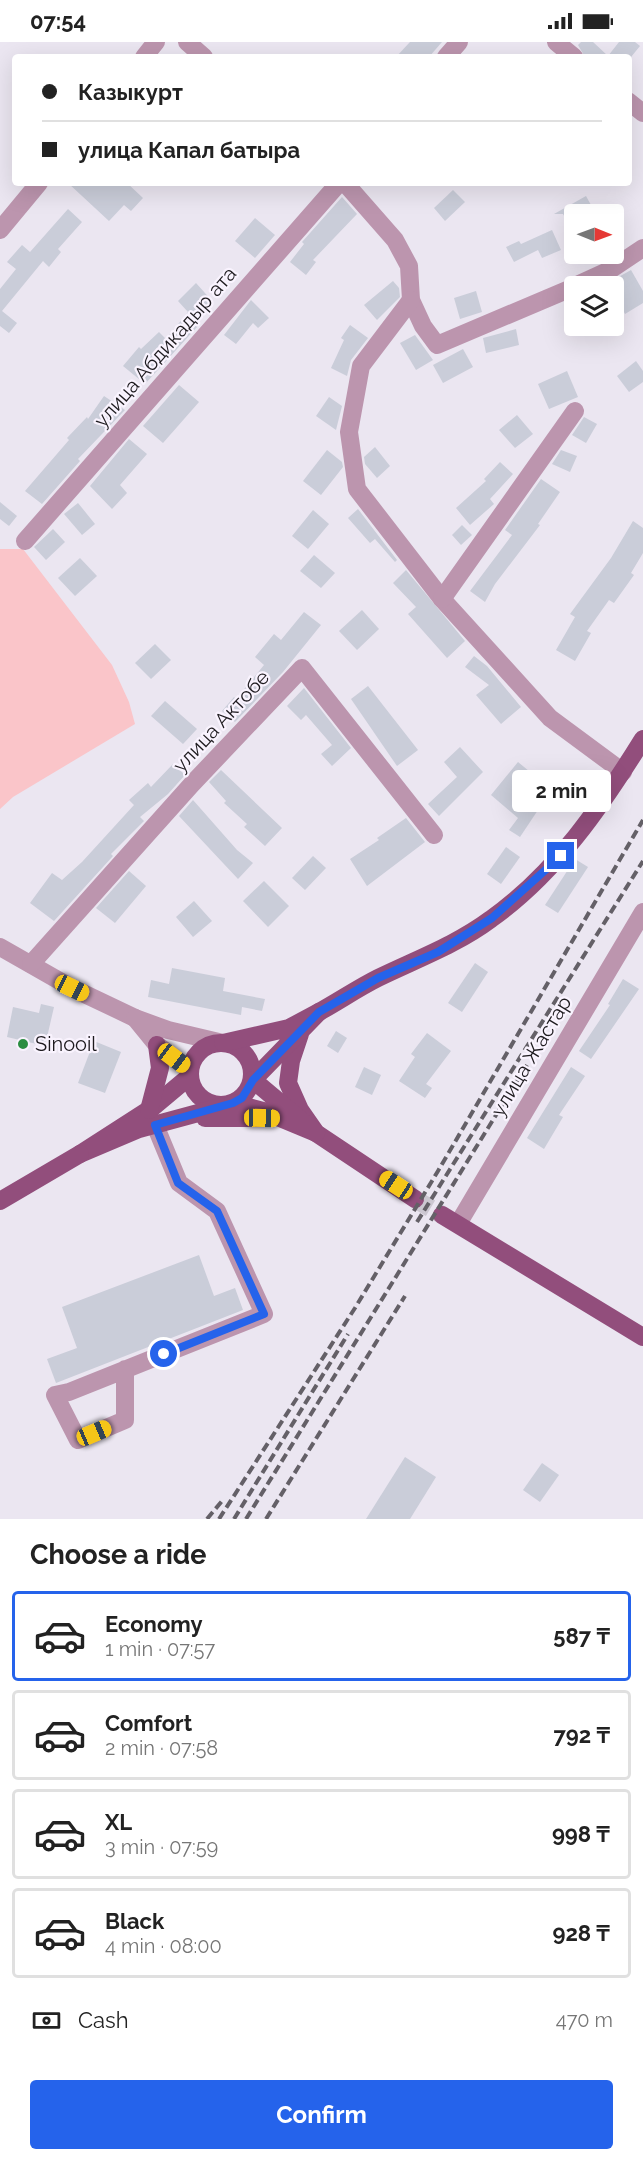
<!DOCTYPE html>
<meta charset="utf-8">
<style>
body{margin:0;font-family:Raleway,sans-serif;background:#f2f2f2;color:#222;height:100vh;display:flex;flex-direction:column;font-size:22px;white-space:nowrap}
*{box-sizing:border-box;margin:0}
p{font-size:20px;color:#767676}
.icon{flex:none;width:33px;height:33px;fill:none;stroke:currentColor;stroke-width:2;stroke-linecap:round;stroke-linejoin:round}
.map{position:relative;height:1477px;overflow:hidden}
.drawer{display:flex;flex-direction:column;background:#fff;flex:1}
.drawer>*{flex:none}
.guide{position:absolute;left:12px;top:12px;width:620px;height:132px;border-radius:6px;box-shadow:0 6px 24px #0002;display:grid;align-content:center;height:132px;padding:0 30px;background:#fff}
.needle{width:39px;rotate:91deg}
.tools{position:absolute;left:564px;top:162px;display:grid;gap:12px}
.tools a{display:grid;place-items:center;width:60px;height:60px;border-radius:6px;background:#fff;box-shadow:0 6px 24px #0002;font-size:30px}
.end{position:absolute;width:27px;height:27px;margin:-14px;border:8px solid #2563eb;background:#fff;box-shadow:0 0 0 3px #fff}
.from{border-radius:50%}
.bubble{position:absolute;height:42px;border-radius:6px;background:#fff;box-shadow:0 6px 24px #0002;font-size:20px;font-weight:700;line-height:42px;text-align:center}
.car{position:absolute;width:18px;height:36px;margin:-18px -9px;border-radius:8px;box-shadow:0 0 4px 2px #0007;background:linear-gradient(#f5c518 24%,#345 0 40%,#f5c518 0 76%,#345 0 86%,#f5c518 0)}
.guide b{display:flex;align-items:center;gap:21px;height:57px;font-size:22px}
.guide b+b{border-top:2px solid #e0e0e0}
.guide i{width:15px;height:15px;background:#222}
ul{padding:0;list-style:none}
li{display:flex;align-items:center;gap:18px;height:90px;margin:0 12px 9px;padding:0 18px;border:3px solid #e0e0e0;border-radius:6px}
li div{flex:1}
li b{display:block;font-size:22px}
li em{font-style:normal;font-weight:700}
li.selected{border-color:#2563eb}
li>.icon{width:54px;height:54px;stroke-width:1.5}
h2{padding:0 30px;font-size:27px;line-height:72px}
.pay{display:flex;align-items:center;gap:15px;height:66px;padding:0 30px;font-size:22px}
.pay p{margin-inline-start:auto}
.cta{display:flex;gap:12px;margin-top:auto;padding:12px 30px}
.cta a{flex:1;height:69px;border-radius:6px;background:#2563eb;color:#fff;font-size:24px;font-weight:700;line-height:69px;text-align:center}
.status{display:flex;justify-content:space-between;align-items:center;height:42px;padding:0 30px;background:#fff;direction:ltr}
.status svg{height:16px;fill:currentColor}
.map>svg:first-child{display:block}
.green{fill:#fac5c9}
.building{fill:#cacdd9}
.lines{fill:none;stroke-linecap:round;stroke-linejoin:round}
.major-tunnel{stroke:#ccc7d1;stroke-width:18;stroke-dasharray:18 9;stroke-linecap:butt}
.minor{stroke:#bc95ae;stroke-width:18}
.major{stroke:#924e7c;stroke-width:18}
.rail{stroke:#646067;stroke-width:4;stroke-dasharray:9 4.5;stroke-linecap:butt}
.route{stroke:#2563eb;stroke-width:8}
.poi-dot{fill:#2b8d41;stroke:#f9f3fe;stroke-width:2}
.labels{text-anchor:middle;stroke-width:4.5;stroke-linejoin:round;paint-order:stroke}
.street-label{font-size:20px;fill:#1d1a1e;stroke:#f9f3fe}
.poi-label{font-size:20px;fill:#1d1a1e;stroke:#f9f3fe;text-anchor:start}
</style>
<div class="status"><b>07:54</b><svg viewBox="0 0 49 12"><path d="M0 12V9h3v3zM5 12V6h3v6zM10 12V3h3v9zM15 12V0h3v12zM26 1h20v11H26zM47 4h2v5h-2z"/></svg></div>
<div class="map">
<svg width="643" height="1477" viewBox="0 0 643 1477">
<rect width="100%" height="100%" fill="#ebe6f1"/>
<path class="green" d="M0 507H23L112 623 129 660 135 682 13 755 0 767Z"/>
<g class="building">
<path d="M410 0H442L429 15H396Z"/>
<path d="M581 0H593L608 14 619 0H635L640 4 631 15H585L578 3Z"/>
<path d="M68 141H127L143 156 131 169 124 163 109 179Z"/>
<path d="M453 148 465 160 445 179 434 166Z"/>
<path d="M586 154 596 172H574V192L563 172H554Z"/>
<path d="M342 155 357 172 313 218 316 220 306 233 290 220 304 202 302 200Z"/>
<path d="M68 167 82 180 58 207 61 210 49 225 43 219 2 269 17 281 9 291 0 284V247L16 227 7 220 22 203 30 210Z"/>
<path d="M255 176 275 193 255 216 235 199Z"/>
<path d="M552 188 561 208 542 216 538 208 514 220 506 205 519 199 521 202Z"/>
<path d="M631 228 643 249V261L625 272 614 251V244L608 241Z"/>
<path d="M393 239 399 246 400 255 377 278 364 263Z"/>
<path d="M196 241 213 260 192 279 198 284 145 342 123 324 139 305 141 307 159 290 166 297 188 270 178 259Z"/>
<path d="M476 249 482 270 460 277 454 256Z"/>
<path d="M251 258 269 276 258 286 253 281 236 302 224 293Z"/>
<path d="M350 283 368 296 351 318 347 334 331 326 344 298 341 296Z"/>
<path d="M516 287 519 303 486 311 483 296Z"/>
<path d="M415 293 433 318 416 328 400 301Z"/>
<path d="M463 307 473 325 443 341 433 323Z"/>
<path d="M636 319 643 329V340L629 350 617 334Z"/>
<path d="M567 329 578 355 549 367 538 342Z"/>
<path d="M179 343 199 360 163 401 143 384Z"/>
<path d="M104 354 125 368 78 417 80 419 42 462 25 449 69 398 67 396 87 375 88 377Z"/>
<path d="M329 355 342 364 336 388 316 374Z"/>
<path d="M517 373 533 392 515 406 499 388Z"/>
<path d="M584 375 597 382 586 401 572 393Z"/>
<path d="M129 397 147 412 120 443 127 451 112 467 90 444Z"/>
<path d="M375 405 390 424 377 436 365 422 364 415Z"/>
<path d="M327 408 342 420 343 425 321 453 303 439Z"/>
<path d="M561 408 577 414 570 430 552 422Z"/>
<path d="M500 420 513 432 490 457 494 462 470 483 456 466 486 439 484 437Z"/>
<path d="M541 437 560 450 538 482 540 483 495 542 485 560 470 549 512 493 505 488Z"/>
<path d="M0 460 17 474 9 484 0 477Z"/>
<path d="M78 461 95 482 82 493 64 472Z"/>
<path d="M358 467 397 518 395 520 375 497 370 501 348 476Z"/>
<path d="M313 468 329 482 308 507 292 494Z"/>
<path d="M633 479 643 486V511L631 531 634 533 614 561 609 558 587 589 591 591 575 619 556 608 575 575 570 572 611 516Z"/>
<path d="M462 483 472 493 461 503 452 493Z"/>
<path d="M53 487 65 500 46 518 34 505Z"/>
<path d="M314 513 335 531 321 546 300 529Z"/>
<path d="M80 516 97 534 75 554 58 536Z"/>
<path d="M406 528 465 599 447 616 408 572 416 565 393 541Z"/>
<path d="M362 568 379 587 357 608 339 589Z"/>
<path d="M304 570 321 583 283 630 235 680 222 669 234 655 236 657 264 623 255 615 274 592 281 598Z"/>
<path d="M155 602 171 618 151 637 135 621Z"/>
<path d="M474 614 487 624 521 665 501 682 476 653 489 643 465 625Z"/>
<path d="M368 644 418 708 397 724 351 657Z"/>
<path d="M304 646 351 706 332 724 321 712 332 703 306 673 301 678 287 664Z"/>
<path d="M165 659 197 687 183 702 151 674Z"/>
<path d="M460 705 483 730 439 774 428 762 457 735 444 720Z"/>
<path d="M518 720 535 734 525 746 544 759 520 795 509 788 518 776 491 753Z"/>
<path d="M173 722 185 733 168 752 140 775 144 779 111 812 113 814 54 879 30 861 52 831 62 838 82 820 134 763 129 758 148 741 151 745Z"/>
<path d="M221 728 282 786 265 804 244 785 247 782 224 761 226 759 209 740Z"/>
<path d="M193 758 237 808 253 821 238 837 179 774Z"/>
<path d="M406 776 425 800 367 844 350 817 379 798 377 796Z"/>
<path d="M506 805 520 815 501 842 487 832Z"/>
<path d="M313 814 326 826 305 848 292 836Z"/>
<path d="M575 817 588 825 558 871 545 863Z"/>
<path d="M129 829 146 844 115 881 96 866Z"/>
<path d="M264 839 289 864 268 885 243 859Z"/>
<path d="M194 859 212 879 193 895 176 875Z"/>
<path d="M475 921 488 930 462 970 448 961Z"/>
<path d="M172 926 225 936 223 949 265 957 262 969 242 965 241 973 148 955 151 938 169 942Z"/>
<path d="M623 937 639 947 591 1017 579 1009 610 963 608 962Z"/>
<path d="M41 962 54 965 45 1004 7 995 13 965 39 971Z"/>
<path d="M336 989 347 996 338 1011 327 1004Z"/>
<path d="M427 991 451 1009 426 1042 432 1046 425 1056 399 1039 415 1015 411 1012Z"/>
<path d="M94 999 121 1010 105 1051 78 1041Z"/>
<path d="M364 1025 381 1033 372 1053 355 1045Z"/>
<path d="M571 1025 585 1034 559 1073 563 1075 544 1107 527 1096Z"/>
<path d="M199 1213 214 1254 235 1246 243 1268 56 1341 47 1317 77 1306 62 1265Z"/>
<path d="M405 1415 436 1435 410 1477H366Z"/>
<path d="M542 1421 559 1433 540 1460 523 1448Z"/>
</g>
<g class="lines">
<path class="major-tunnel" d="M415 1157 442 1173"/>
<g class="minor">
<path d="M187 0 204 15"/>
<path d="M556 0 574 15"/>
<path d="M144 15 156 0"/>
<path d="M446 15 459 0"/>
<path d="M628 59 643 71"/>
<path d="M345 141 395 198 409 224 411 258 423 284 437 303 574 245"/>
<path d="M0 188 39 141"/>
<path d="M575 244 610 228 643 206"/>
<path d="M411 258 361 324 349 390 357 447 442 557 550 676 623 730"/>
<path d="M25 499 339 141"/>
<path d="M442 557 575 369"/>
<path d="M0 905 72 946 135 976"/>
<path d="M31 922 192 742 302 626 434 793"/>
<path d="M190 1028 157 1003 135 976 168 988 223 1001"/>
<path d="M458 1182 643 870"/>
<path d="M125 1327V1378L78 1398 55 1353 69 1350 264 1272 217 1169 179 1141 155 1083"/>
</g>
<g class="major">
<path d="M319 970C339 959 358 946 378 936 417 917 456 903 491 877 556 831 602 763 643 697"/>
<path d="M300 992 291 1019 288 1041 300 1068 316 1091 415 1157"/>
<circle cx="221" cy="1032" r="31"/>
<path d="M223 1001 289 986 319 970 253 1038"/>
<path d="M190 1034 153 1065 80 1112 139 1087 224 1064"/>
<path d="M233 1061 263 1069 316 1091 253 1038"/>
<path d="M149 1068 160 1026 157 1003"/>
<path d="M205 1076H262"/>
<path d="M0 1159 80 1112"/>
<path d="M442 1173 643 1295"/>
</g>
<g class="rail">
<path d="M417 1180 643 819"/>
<path d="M207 1477 222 1459"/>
<path d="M219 1477 355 1266 438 1129 643 778"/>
<path d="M234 1477 348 1292"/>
<path d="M246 1477 527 1023"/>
<path d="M266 1477 405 1254"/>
</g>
</g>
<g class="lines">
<path class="route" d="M164 1312 264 1272 217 1169 178 1141 155 1083 233 1061 242 1056 253 1038 319 970 378 936 438 910 492 876 561 814"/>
</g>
<circle class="poi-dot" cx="23" cy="1002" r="6"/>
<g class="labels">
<g class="street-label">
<text transform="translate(165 305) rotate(-49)" y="7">улица Абдикадыр ата</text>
<text transform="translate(221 679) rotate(-47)" y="7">улица Актобе</text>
<text transform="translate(531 1014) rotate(-59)" y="7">улица Жастар</text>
</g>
<g class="poi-label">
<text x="35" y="1009">Sinooil</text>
</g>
</g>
</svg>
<div class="tools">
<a><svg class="needle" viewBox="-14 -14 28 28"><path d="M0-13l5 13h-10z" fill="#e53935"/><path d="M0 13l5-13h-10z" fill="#767676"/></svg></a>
<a><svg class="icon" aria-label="layers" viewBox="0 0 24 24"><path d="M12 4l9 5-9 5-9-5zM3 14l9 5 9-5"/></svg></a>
</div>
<i class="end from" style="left:164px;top:1312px"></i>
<i class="end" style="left:561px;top:814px"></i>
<div class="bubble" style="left:512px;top:728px;width:99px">2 min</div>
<i class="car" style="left:72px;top:946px;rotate:116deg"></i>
<i class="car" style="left:174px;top:1016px;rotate:127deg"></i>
<i class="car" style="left:262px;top:1076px;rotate:91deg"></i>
<i class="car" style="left:396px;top:1143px;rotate:303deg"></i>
<i class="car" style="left:94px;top:1391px;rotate:67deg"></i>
<div class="guide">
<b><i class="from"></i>Казыкурт</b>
<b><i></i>улица Капал батыра</b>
</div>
</div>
<section class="drawer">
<h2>Choose a ride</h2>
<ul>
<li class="selected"><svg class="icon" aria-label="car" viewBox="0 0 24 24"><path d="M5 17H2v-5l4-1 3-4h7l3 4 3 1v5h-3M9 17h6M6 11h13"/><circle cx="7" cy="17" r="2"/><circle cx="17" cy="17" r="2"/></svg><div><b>Economy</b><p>1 min · 07:57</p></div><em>587 ₸</em></li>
<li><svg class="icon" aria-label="car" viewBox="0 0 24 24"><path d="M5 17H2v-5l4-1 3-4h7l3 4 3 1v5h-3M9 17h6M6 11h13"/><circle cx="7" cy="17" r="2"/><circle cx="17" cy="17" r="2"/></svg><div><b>Comfort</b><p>2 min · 07:58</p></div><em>792 ₸</em></li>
<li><svg class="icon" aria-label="car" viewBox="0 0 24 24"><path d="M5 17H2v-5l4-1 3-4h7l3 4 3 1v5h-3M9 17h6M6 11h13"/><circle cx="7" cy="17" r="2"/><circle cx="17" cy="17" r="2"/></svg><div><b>XL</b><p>3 min · 07:59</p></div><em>998 ₸</em></li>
<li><svg class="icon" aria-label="car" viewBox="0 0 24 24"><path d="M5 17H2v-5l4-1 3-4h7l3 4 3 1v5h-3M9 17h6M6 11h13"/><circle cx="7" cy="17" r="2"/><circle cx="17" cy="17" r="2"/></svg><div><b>Black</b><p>4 min · 08:00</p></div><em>928 ₸</em></li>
</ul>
<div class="pay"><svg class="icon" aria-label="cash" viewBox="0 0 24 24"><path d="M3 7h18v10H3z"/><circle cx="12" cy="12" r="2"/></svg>Cash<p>470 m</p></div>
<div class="cta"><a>Confirm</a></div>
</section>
